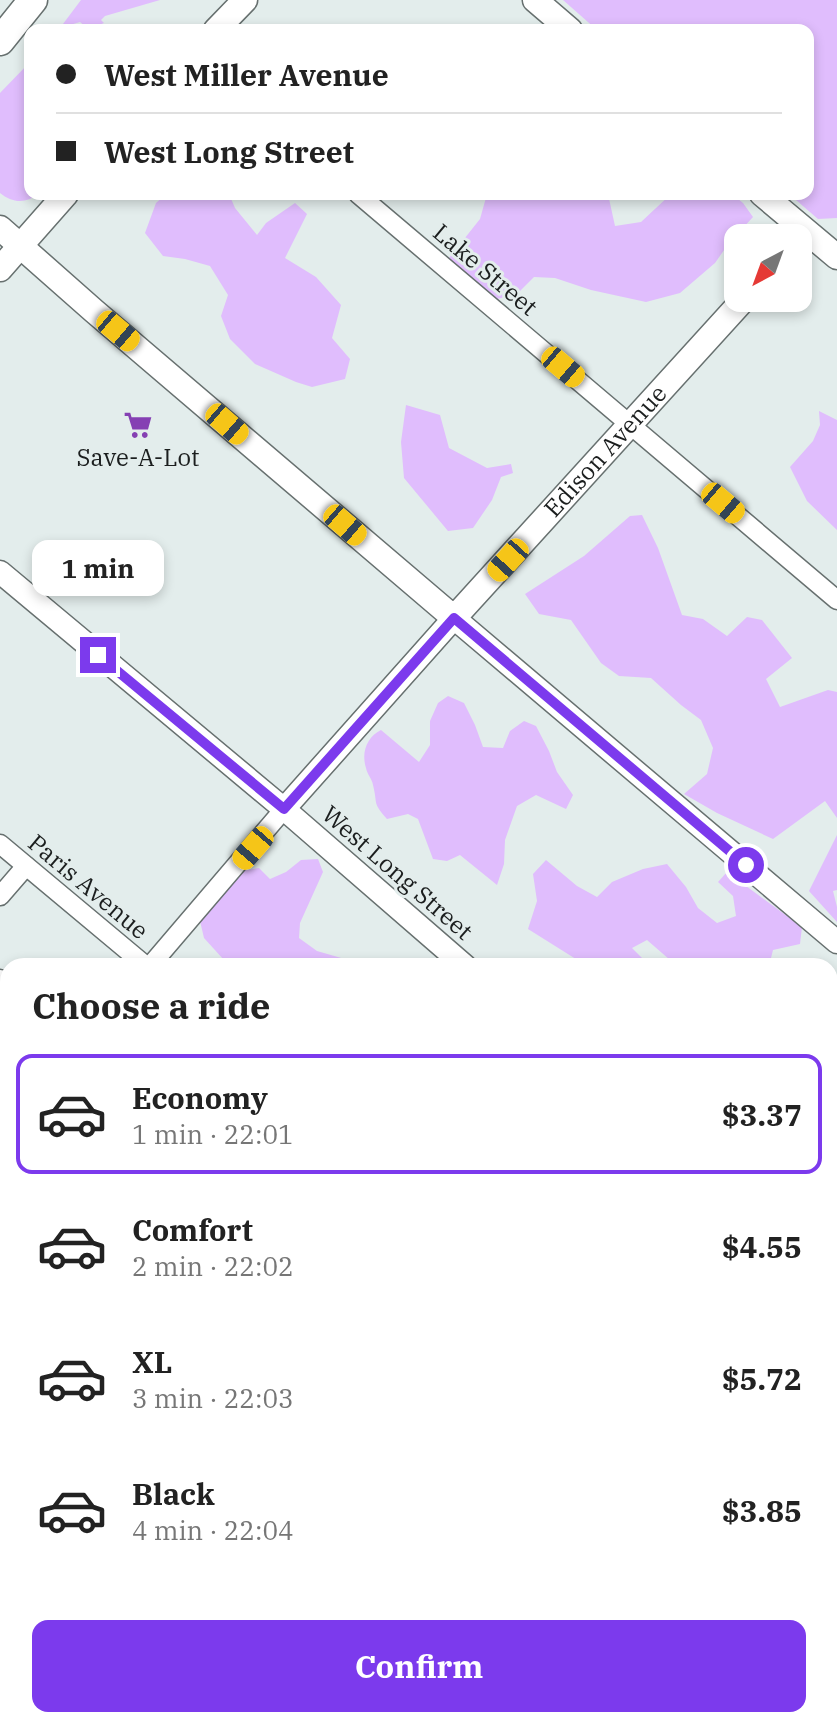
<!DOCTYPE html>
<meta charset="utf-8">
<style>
body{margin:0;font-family:"IBM Plex Serif",serif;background:#f6f6f6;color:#222;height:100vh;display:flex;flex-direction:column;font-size:30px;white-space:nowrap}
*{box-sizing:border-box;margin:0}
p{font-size:26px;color:#767676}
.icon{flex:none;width:44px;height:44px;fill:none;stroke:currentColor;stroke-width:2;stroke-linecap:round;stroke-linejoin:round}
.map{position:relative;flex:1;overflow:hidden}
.sheet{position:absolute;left:0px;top:958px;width:838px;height:770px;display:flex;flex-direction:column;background:#fff;border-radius:24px 24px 0 0;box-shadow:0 4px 12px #0003}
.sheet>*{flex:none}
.top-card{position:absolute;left:24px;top:24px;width:790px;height:176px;border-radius:16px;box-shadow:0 4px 12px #0003;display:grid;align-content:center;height:176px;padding:0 32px;background:#fff}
.needle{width:52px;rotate:221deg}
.tools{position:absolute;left:724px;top:224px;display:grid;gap:16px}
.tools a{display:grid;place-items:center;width:88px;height:88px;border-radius:16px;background:#fff;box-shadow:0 4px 12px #0003;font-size:40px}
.end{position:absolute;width:36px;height:36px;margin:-18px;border:10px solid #7c3aed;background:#fff;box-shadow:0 0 0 4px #fff}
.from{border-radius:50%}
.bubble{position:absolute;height:56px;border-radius:16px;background:#fff;box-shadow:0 4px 12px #0003;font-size:26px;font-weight:700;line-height:56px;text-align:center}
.car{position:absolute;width:24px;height:48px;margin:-24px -12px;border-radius:10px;box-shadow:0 0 6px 2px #0007;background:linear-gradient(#f5c518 24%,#345 0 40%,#f5c518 0 76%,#345 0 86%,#f5c518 0)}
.top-card b{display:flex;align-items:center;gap:28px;height:76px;font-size:30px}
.top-card b+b{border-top:2px solid #e0e0e0}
.top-card i{width:20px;height:20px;background:#222}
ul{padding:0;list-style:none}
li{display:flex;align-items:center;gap:24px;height:120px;margin:0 16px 12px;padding:0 16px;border:4px solid transparent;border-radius:16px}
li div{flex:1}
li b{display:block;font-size:30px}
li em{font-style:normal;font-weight:700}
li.on{border-color:#7c3aed}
li>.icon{width:72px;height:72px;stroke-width:1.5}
h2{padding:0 32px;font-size:36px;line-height:96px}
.cta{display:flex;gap:16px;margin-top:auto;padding:16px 32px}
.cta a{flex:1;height:92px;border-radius:16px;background:#7c3aed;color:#fff;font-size:32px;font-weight:700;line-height:92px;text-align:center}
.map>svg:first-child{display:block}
.green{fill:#e0bdfd}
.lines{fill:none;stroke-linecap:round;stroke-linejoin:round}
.minor-casing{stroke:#67706f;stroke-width:21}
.tertiary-casing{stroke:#67706f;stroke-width:25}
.secondary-casing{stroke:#67706f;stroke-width:27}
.primary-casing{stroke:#67706f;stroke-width:31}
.minor{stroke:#fff;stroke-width:18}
.tertiary{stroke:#fff;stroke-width:22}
.secondary{stroke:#fff;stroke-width:24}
.primary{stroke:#fff;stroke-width:28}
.route{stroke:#7c3aed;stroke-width:10}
.labels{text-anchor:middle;stroke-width:6;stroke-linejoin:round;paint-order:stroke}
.street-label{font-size:24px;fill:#1b1e1e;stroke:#e3edec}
.poi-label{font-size:24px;fill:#1b1e1e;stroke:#e3edec}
</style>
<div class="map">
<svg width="837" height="1727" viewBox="0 0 837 1727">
<rect width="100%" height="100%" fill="#e3edec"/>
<g class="green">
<path d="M81 0H160L105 16 101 20 104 23C94 27 88 29 80 22L60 28Z"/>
<path d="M563 0H837V218L818 219 789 194H808V30H597Z"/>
<path d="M30 62V194H38C26 204 12 203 0 193V93Z"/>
<path d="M166 194H229L235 208 257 235 266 223 295 203 307 214 285 258 316 277 341 305 332 338 350 359 345 379 312 387 296 382 255 364 230 339 221 316 228 295 210 266 185 259 163 256 145 233 156 203Z"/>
<path d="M487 194H608L615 226 641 222 671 194H732L743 203 753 217 729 243 715 263 680 293 646 302 591 290 555 278 534 277 517 294 497 299 472 281 449 258 480 219Z"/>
<path d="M406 405 440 415 449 448 487 468 511 464 513 473 501 477 492 500 473 528 448 531 404 478 401 442Z"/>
<path d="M819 411 837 420V530L807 501 790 467 813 441 820 425Z"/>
<path d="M642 515 658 548 682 615 703 619 727 636 747 617 762 620 792 658 766 679 780 707 828 690 837 692V818L825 801 773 839 717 813 684 794 707 774 713 748 701 720 681 705 651 678 619 676 601 663 571 620 539 614 525 594 584 556 630 516Z"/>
<path d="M448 696 464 703 475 725 483 747 503 748 510 731 524 721 536 726 549 751 557 772 573 795 566 809 536 795 517 806 505 840 504 864 497 885 460 855 447 861 433 859 418 819 408 814 387 819C372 802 378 805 373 785 372 779 367 774 366 768 361 752 367 737 381 730L419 762 430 745V721L438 703Z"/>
<path d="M837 835V890L833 891 837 907V922L809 891Z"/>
<path d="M318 859 323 872 300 923 299 938 317 951 369 966H275L268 962 224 960 204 938 200 921 241 871 259 868 270 879 286 872 301 860Z"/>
<path d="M546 860 577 886 597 897 612 882 643 869 667 864 686 887 698 908 717 923 736 916 733 896 718 882 727 872 802 927 800 944 773 950 769 966H677L647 940 632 948 650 966H587L528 929 537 901 533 874Z"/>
<path d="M837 1065V1209L830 1206V1074Z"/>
<path d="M834 1303 837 1305V1474L832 1462H830V1309Z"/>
<path d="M0 1312 8 1319V1409L0 1406Z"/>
<path d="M837 1616V1727H751L759 1720H830V1629Z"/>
<path d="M137 1720H449L438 1727H130Z"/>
</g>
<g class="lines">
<defs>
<g id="minor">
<path d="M358 194 837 600"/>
<path d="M0 844 146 966"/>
<path d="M0 896 26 866"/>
<path d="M150 966 284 809"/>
<path d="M0 979 8 986"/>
<path d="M0 1252 8 1259"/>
<path d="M0 1469 8 1475"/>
<path d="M830 1544 837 1550"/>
<path d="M830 1571 837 1564"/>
<path d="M560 1720 568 1727"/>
<path d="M504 1727 511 1720"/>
<path d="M688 1727 694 1720"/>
</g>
<g id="tertiary">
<path d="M0 572 284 809 465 966"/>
<path d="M284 809 454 618 837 942"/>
<path d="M830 1059 837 1051"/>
<path d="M830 1275 837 1281"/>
<path d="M115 1727 121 1720"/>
</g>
<g id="secondary">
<path d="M535 0 570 30"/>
<path d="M216 30 245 0"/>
<path d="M762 194 837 257"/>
<path id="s1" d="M0 228 94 311 454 618 745 298"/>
<path d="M0 269 66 194"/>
</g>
<path id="primary" d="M0 41 33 0"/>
</defs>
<use href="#minor" class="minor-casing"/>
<use href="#tertiary" class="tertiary-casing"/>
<use href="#secondary" class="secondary-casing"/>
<use href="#primary" class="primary-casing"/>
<use href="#minor" class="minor"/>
<use href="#tertiary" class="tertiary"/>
<use href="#secondary" class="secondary"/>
<use href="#primary" class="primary"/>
</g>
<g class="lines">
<path class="route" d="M98 655 284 809 454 618 746 865"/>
</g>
<defs>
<symbol id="supermarket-bare" viewBox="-9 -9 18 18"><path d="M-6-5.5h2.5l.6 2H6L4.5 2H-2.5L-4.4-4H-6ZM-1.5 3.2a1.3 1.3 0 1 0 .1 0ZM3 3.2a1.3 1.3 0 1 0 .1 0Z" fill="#8540b3" stroke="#e3edec" stroke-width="2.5" paint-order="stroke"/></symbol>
</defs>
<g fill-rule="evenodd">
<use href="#supermarket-bare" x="118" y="405" width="40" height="40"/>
</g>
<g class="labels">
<g class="street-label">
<text transform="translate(485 270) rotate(40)" y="8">Lake Street</text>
<text dy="8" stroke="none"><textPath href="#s1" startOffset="824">Edison Avenue</textPath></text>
<text transform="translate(397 873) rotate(41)" y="8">West Long Street</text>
<text transform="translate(88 887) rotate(40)" y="8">Paris Avenue</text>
</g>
<g class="poi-label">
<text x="138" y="466">Save-A-Lot</text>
</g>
</g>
</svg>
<div class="tools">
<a><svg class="needle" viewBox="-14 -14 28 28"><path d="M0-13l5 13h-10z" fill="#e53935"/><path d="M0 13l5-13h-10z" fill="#767676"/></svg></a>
</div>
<i class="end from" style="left:746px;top:865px"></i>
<i class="end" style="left:98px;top:655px"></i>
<div class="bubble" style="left:32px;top:540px;width:132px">1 min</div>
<i class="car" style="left:118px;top:331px;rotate:130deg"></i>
<i class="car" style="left:563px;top:367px;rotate:130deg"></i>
<i class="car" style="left:227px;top:424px;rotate:131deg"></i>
<i class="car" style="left:723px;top:503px;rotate:130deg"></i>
<i class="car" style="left:345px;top:525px;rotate:131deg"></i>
<i class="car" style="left:508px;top:560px;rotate:222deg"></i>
<i class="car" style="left:253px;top:848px;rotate:221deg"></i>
<div class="top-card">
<b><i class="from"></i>West Miller Avenue</b>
<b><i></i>West Long Street</b>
</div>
<section class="sheet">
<h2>Choose a ride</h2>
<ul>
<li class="on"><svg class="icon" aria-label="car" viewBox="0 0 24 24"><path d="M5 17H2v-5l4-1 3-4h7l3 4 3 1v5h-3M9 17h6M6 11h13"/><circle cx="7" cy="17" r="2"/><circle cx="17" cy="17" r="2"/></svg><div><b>Economy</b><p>1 min · 22:01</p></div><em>$3.37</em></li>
<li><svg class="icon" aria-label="car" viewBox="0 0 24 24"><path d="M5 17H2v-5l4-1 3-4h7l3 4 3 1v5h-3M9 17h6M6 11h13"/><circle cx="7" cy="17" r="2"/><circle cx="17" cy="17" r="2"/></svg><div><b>Comfort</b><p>2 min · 22:02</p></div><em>$4.55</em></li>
<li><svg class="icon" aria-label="car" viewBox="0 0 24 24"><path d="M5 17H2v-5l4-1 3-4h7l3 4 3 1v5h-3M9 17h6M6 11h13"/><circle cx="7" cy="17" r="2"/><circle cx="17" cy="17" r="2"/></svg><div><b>XL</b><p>3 min · 22:03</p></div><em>$5.72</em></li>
<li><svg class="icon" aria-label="car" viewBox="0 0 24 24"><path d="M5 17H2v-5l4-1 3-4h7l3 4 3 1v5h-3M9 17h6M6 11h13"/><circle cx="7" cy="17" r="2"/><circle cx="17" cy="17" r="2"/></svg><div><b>Black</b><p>4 min · 22:04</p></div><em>$3.85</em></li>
</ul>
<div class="cta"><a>Confirm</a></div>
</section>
</div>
